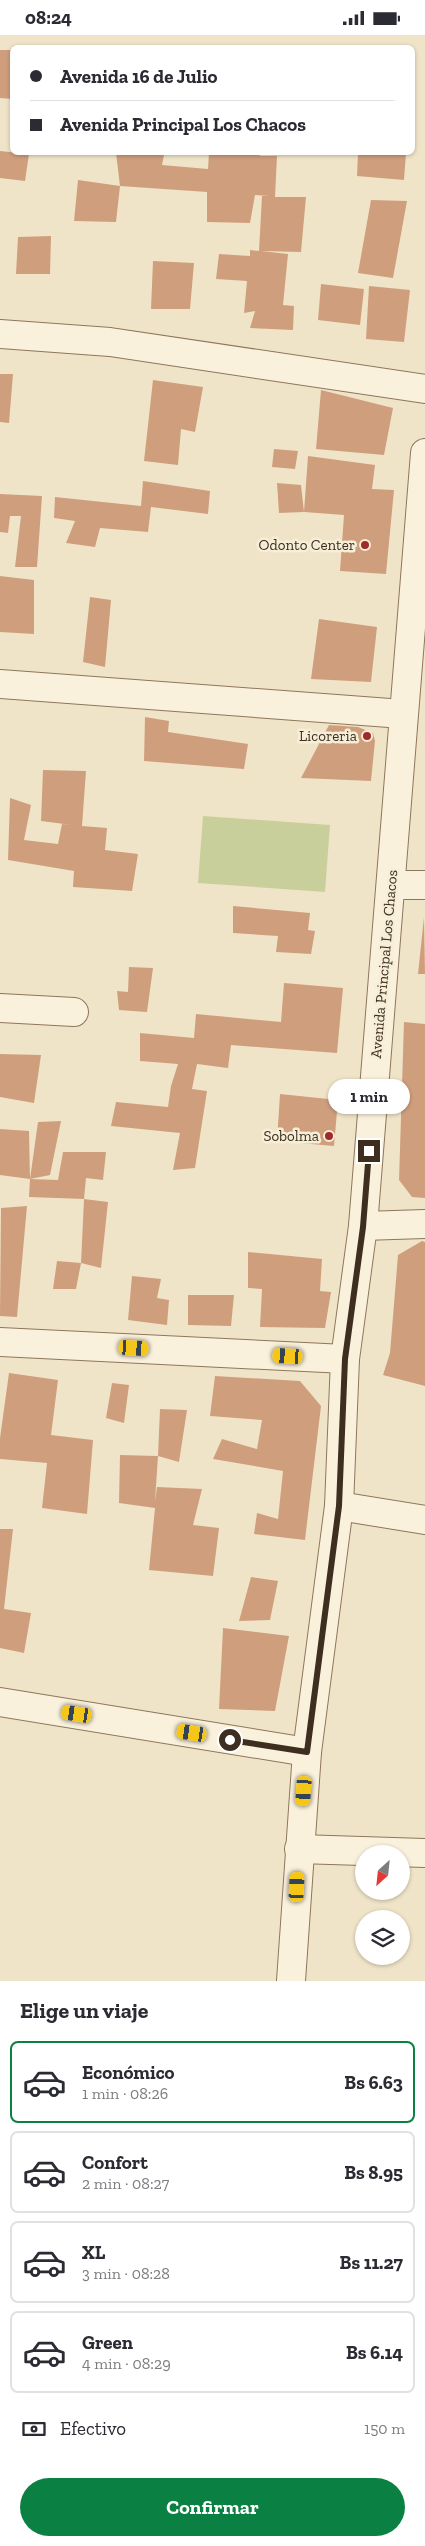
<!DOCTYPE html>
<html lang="es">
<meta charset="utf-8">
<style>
body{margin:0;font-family:"Zilla Slab",serif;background:#f2f2f3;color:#2b2b33;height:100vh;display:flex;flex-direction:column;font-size:19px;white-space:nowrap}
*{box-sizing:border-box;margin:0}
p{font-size:16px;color:#7c7c81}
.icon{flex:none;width:28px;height:28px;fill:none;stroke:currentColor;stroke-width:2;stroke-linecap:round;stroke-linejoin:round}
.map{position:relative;height:1946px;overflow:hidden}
.sheet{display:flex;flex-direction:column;background:#fff;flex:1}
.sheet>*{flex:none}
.hud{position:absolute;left:10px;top:10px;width:405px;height:110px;border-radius:8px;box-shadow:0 1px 4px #0004;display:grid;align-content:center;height:110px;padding:0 20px;background:#fff}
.needle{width:32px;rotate:207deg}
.controls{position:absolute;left:355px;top:1810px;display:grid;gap:10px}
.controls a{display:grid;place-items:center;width:55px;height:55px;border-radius:50%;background:#fff;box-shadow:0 1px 4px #0004;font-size:25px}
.end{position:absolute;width:22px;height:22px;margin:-11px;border:6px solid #3d2e20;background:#fff;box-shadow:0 0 0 2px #fff}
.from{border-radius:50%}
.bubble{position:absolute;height:35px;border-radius:18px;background:#fff;box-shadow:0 1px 4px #0004;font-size:16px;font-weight:700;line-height:35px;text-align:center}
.car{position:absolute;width:15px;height:30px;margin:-15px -8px;border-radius:6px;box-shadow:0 0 4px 1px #0007;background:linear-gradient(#f5c518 24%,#345 0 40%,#f5c518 0 76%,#345 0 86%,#f5c518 0)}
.hud b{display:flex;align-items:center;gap:18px;height:48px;font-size:19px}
.hud b+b{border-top:1px solid #e1e1e2}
.hud i{width:12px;height:12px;background:#2b2b33}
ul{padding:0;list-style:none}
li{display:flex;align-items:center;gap:15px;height:82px;margin:0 10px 8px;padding:0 10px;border:2px solid #e1e1e2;border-radius:8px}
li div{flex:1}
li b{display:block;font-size:19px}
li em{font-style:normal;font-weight:700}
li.current{border-color:#0b8043}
li>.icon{width:45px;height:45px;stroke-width:1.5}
h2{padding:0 20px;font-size:22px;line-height:60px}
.pay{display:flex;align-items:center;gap:12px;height:55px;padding:0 20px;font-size:19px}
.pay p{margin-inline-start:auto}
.action{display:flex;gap:10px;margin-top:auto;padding:10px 20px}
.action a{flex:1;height:58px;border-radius:30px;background:#0b8043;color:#fff;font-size:20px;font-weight:700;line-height:58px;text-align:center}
.status{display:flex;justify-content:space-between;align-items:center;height:35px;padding:0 25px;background:#fff;direction:ltr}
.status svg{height:14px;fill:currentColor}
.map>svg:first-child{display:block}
.green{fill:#c9cf9b}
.building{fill:#cf9f7d}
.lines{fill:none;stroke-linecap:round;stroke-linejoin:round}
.minor-casing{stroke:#8d765c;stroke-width:30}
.minor{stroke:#faf1dc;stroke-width:28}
.route{stroke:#3d2e20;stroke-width:6}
.poi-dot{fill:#9e2a2b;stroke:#f7eed8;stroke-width:2}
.labels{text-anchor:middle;stroke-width:5;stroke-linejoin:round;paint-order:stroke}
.poi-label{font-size:15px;fill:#3d2e20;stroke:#f7eed8;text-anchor:end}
.street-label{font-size:15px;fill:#3d2e20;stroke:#f7eed8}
</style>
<div class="status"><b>08:24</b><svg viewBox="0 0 49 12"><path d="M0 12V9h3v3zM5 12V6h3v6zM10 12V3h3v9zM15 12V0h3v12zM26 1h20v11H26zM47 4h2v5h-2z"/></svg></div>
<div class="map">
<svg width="425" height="1946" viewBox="0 0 425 1946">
<rect width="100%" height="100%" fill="#f0e4c8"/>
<path class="green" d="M203 781 330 790 325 857 198 848Z"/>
<g class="building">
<path d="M0 15H12V64L0 63Z"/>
<path d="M0 116 29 119 25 146 0 143Z"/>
<path d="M116 118 164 120 162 130 208 134 209 118H259L260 121H277L275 162H306L301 217 261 216 288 219 283 270 294 271 293 295 250 293 255 276 244 278 247 246 216 244 219 219 250 221V215L259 216 262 161H269L255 160 250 188 207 187V157L120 151 116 187 74 186 78 145 120 151Z"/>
<path d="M358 118H406L404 145 357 141Z"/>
<path d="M371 165 407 166 393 243 358 238Z"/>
<path d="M51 201 50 239H16L18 202Z"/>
<path d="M153 226 194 228 190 274H151Z"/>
<path d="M321 249 364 254 360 290 318 285Z"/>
<path d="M369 251 410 255 404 307 366 304Z"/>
<path d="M0 339H13L9 388 0 387Z"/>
<path d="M153 345 203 352 195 397 181 394 178 430 144 426Z"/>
<path d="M321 355 393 373 384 420 316 414Z"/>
<path d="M274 414 298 416 295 434 272 432Z"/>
<path d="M308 421 375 430 372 454 394 455 386 539 340 536 344 480 304 477Z"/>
<path d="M143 446 210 456 208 479 151 472 148 497 100 493 95 512 66 508 75 486 54 483 55 462 141 471Z"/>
<path d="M277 448 301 450 304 477 279 478Z"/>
<path d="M0 459 42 461 37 532H15L21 481H10L8 498 0 497Z"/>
<path d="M0 541 34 545V599L0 597Z"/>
<path d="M90 562 111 565 105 632 83 627Z"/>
<path d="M319 584 377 592 371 647 311 644Z"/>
<path d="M145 682 169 686 168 697 248 709 244 734 144 726Z"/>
<path d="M329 690 358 692 373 698 375 706 371 746 301 743Z"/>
<path d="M43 735 86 736 82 791 107 793 105 815 138 819 132 856 73 852 74 836 8 825 10 763 31 770 24 805 58 809 62 789 72 790 41 786Z"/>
<path d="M233 871 310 878 308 895 315 896 311 919 276 917 278 901 233 898Z"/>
<path d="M424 882 425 939H418Z"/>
<path d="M129 932 153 933 147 977 119 975 117 956 128 957Z"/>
<path d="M284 948 343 953 337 1018 231 1010 228 1033 197 1029 192 1054 207 1056 195 1133 173 1135 180 1098 111 1091 116 1067 168 1072 171 1051 178 1029 140 1026V998L194 1003 196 979 281 987Z"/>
<path d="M404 987 425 989V1163L412 1162 399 1145Z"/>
<path d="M0 1019 41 1020 34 1068 0 1062Z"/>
<path d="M280 1059 338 1065 334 1111 277 1106Z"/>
<path d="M61 1086 50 1140 30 1144 38 1087Z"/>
<path d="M0 1094 29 1096 30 1144 0 1140Z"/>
<path d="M63 1117H106L103 1145 86 1143 84 1164 29 1162 30 1144 58 1145Z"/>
<path d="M84 1164 108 1167 101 1233 81 1228Z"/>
<path d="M27 1171 17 1282 0 1281 1 1173Z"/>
<path d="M422 1206 425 1207V1351L383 1340 390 1318 398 1220Z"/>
<path d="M248 1217 322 1224 320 1256 331 1257 325 1293 260 1292 262 1254 248 1253Z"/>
<path d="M57 1226 81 1228 76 1254H53Z"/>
<path d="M132 1241 161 1244 157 1263 169 1265 167 1290 128 1285Z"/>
<path d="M188 1260H234L231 1291 188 1290Z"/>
<path d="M9 1338 58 1345 51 1400 93 1405 87 1479 42 1473 47 1428 0 1424V1403Z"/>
<path d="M215 1341 300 1346 321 1371 305 1505 254 1499 257 1478 278 1484 283 1436 213 1424 222 1404 257 1414 262 1385 210 1381Z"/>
<path d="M112 1348 129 1350 124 1388 106 1383Z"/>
<path d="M160 1374 187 1375 179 1427 158 1421Z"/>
<path d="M120 1420 158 1421 155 1466 157 1452 202 1454 193 1490 219 1493 213 1541 149 1535 155 1473 119 1468Z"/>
<path d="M0 1494H13L4 1574 31 1578 24 1618 0 1613Z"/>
<path d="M251 1542 278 1546 270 1585 239 1586Z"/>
<path d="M223 1593 289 1601 275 1676 219 1674Z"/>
</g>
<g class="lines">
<defs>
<g id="minor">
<path d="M0 299 110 307 425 354"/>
<path d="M0 649 403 679"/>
<path d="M391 850H425"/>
<path d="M0 973 74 977"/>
<path d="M363 1191 425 1189"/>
<path d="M0 1307 345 1324"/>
<path d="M339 1471 425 1485"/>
<path d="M0 1667 307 1717"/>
<path d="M299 1814 425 1818"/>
<path d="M291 1946 307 1717 339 1471 345 1324 363 1191 425 418"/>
</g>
</defs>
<use href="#minor" class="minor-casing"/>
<use href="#minor" class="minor"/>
</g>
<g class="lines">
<path class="route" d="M230 1705 307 1717 339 1471 345 1324 363 1192 369 1116"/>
</g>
<g class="poi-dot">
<circle cx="365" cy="510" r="5"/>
<circle cx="367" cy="701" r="5"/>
<circle cx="329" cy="1101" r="5"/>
</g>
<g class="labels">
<g class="poi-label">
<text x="355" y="515">Odonto Center</text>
<text x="357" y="706">Licoreria</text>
<text x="319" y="1106">Sobolma</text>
</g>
<g class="street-label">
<text transform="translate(384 929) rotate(-85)" y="5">Avenida Principal Los Chacos</text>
</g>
</g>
</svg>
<div class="controls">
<a><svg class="needle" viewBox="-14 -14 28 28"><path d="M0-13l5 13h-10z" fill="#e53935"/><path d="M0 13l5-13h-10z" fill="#7c7c81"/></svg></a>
<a><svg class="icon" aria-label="layers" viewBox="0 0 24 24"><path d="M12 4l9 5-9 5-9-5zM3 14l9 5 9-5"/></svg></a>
</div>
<i class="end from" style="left:230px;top:1705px"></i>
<i class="end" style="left:369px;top:1116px"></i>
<div class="bubble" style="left:328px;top:1044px;width:82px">1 min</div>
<i class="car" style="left:134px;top:1313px;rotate:93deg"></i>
<i class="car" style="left:288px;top:1321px;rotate:273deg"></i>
<i class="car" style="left:77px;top:1679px;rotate:279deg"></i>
<i class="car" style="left:192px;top:1698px;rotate:279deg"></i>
<i class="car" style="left:304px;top:1756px;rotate:184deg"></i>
<i class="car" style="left:297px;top:1852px;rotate:3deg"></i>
<div class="hud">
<b><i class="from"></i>Avenida 16 de Julio</b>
<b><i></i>Avenida Principal Los Chacos</b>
</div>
</div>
<section class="sheet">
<h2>Elige un viaje</h2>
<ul>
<li class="current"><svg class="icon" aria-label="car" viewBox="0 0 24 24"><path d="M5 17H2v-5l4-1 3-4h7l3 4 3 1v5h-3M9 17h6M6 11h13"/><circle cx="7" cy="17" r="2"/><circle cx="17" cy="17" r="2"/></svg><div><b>Económico</b><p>1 min · 08:26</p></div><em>Bs 6.63</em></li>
<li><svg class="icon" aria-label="car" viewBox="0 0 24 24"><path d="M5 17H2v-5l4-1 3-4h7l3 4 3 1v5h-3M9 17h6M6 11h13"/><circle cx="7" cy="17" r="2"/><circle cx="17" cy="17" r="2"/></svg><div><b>Confort</b><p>2 min · 08:27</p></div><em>Bs 8.95</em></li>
<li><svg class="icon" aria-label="car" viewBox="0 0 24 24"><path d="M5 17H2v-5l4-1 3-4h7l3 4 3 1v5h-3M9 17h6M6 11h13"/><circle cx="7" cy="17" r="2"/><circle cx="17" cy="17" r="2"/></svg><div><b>XL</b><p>3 min · 08:28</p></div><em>Bs 11.27</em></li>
<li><svg class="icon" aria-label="car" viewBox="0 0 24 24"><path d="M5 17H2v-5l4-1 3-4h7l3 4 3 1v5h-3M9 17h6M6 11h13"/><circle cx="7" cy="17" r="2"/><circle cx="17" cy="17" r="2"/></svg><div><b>Green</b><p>4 min · 08:29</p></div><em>Bs 6.14</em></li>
</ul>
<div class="pay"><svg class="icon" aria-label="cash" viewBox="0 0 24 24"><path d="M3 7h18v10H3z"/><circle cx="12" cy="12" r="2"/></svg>Efectivo<p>150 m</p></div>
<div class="action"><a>Confirmar</a></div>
</section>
